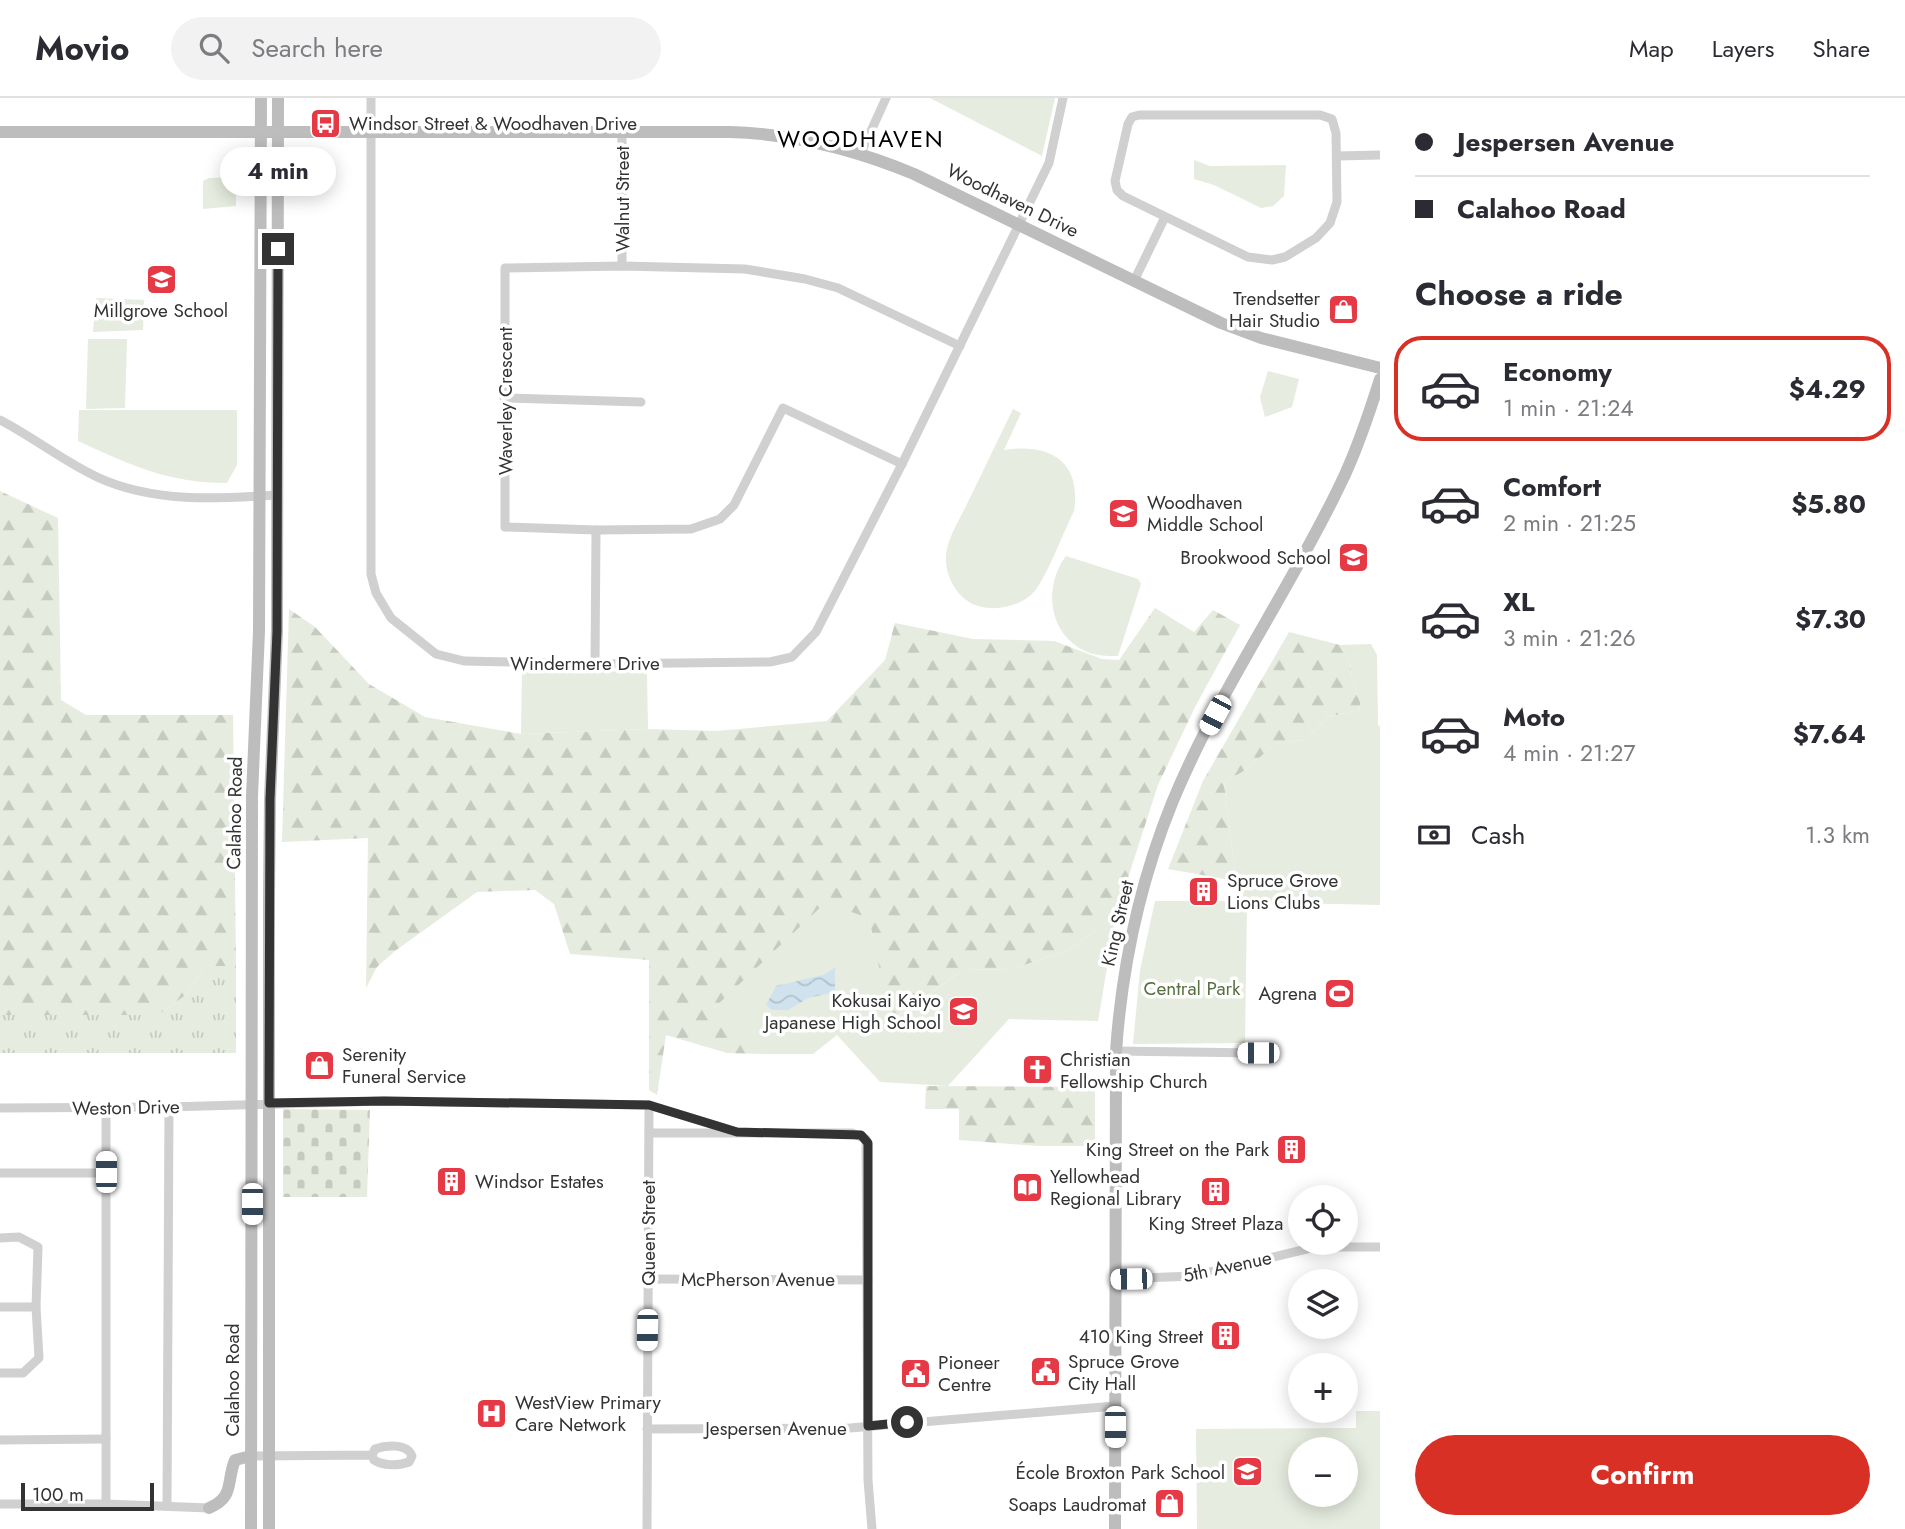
<!DOCTYPE html>
<meta charset="utf-8">
<style>
body{margin:0;font-family:Jost,sans-serif;background:#f2f2f3;color:#2b2b33;height:100vh;display:flex;flex-direction:column;font-size:26px;white-space:nowrap}
*{box-sizing:border-box;margin:0}
p{font-size:23px;color:#7c7c81}
.icon{flex:none;width:38px;height:38px;fill:none;stroke:currentColor;stroke-width:2;stroke-linecap:round;stroke-linejoin:round}
.map{position:relative;flex:1;overflow:hidden}
.sheet{display:flex;flex-direction:column;background:#fff;width:525px}
.sheet>*{flex:none}
.guide{display:grid;align-content:center;height:154px;padding:0 35px;background:#fff}
.buttons{position:absolute;left:1288px;top:1087px;display:grid;gap:14px}
.buttons a{display:grid;place-items:center;width:70px;height:70px;border-radius:50%;background:#fff;box-shadow:0 4px 18px #0003;font-size:35px}
.scale{position:absolute;left:21px;bottom:18px;width:133px;box-sizing:border-box;padding-left:7px;border:4px solid #333;border-top:0;font-size:19px;line-height:24px;white-space:nowrap;color:#333;-webkit-text-stroke:5px #fff;paint-order:stroke}
.end{position:absolute;width:32px;height:32px;margin:-16px;border:9px solid #333;background:#fff;box-shadow:0 0 0 4px #fff}
.from{border-radius:50%}
.bubble{position:absolute;height:49px;border-radius:24px;background:#fff;box-shadow:0 4px 18px #0003;font-size:23px;font-weight:700;line-height:49px;text-align:center}
.car{position:absolute;width:21px;height:42px;margin:-21px -10px;border-radius:9px;box-shadow:0 0 5px 2px #0007;background:linear-gradient(#fff 24%,#345 0 40%,#fff 0 76%,#345 0 86%,#fff 0)}
.guide b{display:flex;align-items:center;gap:24px;height:66px;font-size:26px}
.guide b+b{border-top:2px solid #e1e1e2}
.guide i{width:18px;height:18px;background:#2b2b33}
ul{padding:0;list-style:none}
li{display:flex;align-items:center;gap:21px;height:105px;margin:0 14px 10px;padding:0 21px;border:4px solid transparent;border-radius:28px}
li div{flex:1}
li b{display:block;font-size:26px}
li em{font-style:normal;font-weight:700}
li.current{border-color:#d93025}
li>.icon{width:63px;height:63px;stroke-width:1.5}
h2{padding:0 35px;font-size:32px;line-height:84px}
.pay{display:flex;align-items:center;gap:18px;height:77px;padding:0 35px;font-size:26px}
.pay p{margin-inline-start:auto}
.primary-button{display:flex;gap:14px;margin-top:auto;padding:14px 35px}
.primary-button a{flex:1;height:80px;border-radius:42px;background:#d93025;color:#fff;font-size:28px;font-weight:700;line-height:80px;text-align:center}
header{display:flex;align-items:center;gap:42px;box-sizing:border-box;height:98px;padding:0 35px;background:#fff;border-bottom:2px solid #e1e1e2}
header strong{font-size:33px}
nav{display:flex;gap:38px;margin-inline-start:auto;font-size:24px}
.search{width:490px;height:63px;background:#f2f2f3;display:flex;align-items:center;gap:18px;box-sizing:border-box;padding:0 24px;border-radius:38px;color:#7c7c81;font-size:26px}
main{display:flex;flex:1;min-height:0}
.map>svg:first-child{display:block}
.grass{fill:url(#grass-tufts)}
.forest{fill:url(#forest-firs)}
.cemetery{fill:url(#cemetery-stones)}
.park{fill:#e6ecdf;fill-rule:evenodd}
.water{fill:url(#water-waves)}
.lines{fill:none;stroke-linecap:round;stroke-linejoin:round}
.street{stroke:#d0d0d0;stroke-width:9}
.secondary{stroke:#bdbdbd;stroke-width:12}
.route{stroke:#333;stroke-width:9}
.labels{text-anchor:middle;stroke-width:7;stroke-linejoin:round;paint-order:stroke}
.poi-label{font-size:19px;fill:#333;stroke:#fff;text-anchor:start}
.street-label{font-size:19px;fill:#333;stroke:#fff}
.park-label{font-size:19px;fill:#56703f;stroke:#fff}
.quarter-label{font-size:23px;letter-spacing:2px;fill:#000;stroke:#fff}
</style>
<header>
<strong>Movio</strong>
<div class="search"><svg class="icon" aria-label="search" viewBox="0 0 24 24"><circle cx="10" cy="10" r="6"/><path d="M15 15l6 6"/></svg>Search here</div>
<nav><a>Map</a><a>Layers</a><a>Share</a></nav>
</header>
<main>
<div class="map">
<svg width="1380" height="1431" viewBox="0 0 1380 1431">
<defs>
<pattern id="grass-tufts" width="24" height="20" patternUnits="userSpaceOnUse" patternTransform="scale(1.75)"><rect width="24" height="20" fill="#e6ecdf"/><path d="M3 7l-1-3M5 7V3M7 7l1-3M15 17l-1-3M17 17v-4M19 17l1-3" fill="none" stroke="#c6cbc0"/></pattern>
<pattern id="forest-firs" width="22" height="20" patternUnits="userSpaceOnUse" patternTransform="scale(1.75)"><rect width="22" height="20" fill="#e6ecdf"/><path d="M5 1l3.5 6h-7zM16 11l3.5 6h-7z" fill="#c6cbc0"/></pattern>
<pattern id="cemetery-stones" width="16" height="16" patternUnits="userSpaceOnUse" patternTransform="scale(1.75)"><rect width="16" height="16" fill="#e6ecdf"/><path d="M2 7V4a2 2 0 0 1 4 0v3zM10 15v-3a2 2 0 0 1 4 0v3z" fill="#c6cbc0"/></pattern>
<pattern id="water-waves" width="16" height="10" patternUnits="userSpaceOnUse" patternTransform="scale(1.75)"><rect width="16" height="10" fill="#cfe2ee"/><path d="M0 5q4-4 8 0t8 0" fill="none" stroke="#b2c2cd"/></pattern>
</defs>
<rect width="100%" height="100%" fill="#fff"/>
<path class="grass" d="M204 868H236V955H0V917H158L187 896Z"/>
<g class="forest">
<path d="M0 393 58 420 61 602 86 617H233L236 868H204L187 896 158 917H0Z"/>
<path d="M1155 510 1194 534 1213 512 1240 527 1196 607 1158 687 1116 817 1069 852 1013 871 963 872 889 924 869 820 714 909 769 956 727 955 666 937 657 997 649 992V862L570 856 554 806 535 792 477 794 395 853 377 869 366 890 368 740 282 744 289 511 315 529 369 586 425 619 521 636 648 631 716 633 827 623 885 562 895 525 973 541 1054 543 1102 561 1119 562Z"/>
<path d="M1289 534 1340 547C1356 568 1348 570 1355 590 1358 599 1362 602 1359 612L1328 619 1305 642 1275 645 1249 670 1224 685 1236 783 1168 771 1203 683Z"/>
<path d="M926 988 1095 989V1048H1038L959 1042V1011H925Z"/>
</g>
<path class="cemetery" d="M283 1011 370 1012 367 1099H283Z"/>
<g class="park">
<path d="M930 0H1055L1042 58Z"/>
<path d="M1194 62 1210 68 1286 67 1284 98 1273 108 1261 110 1214 87 1194 81Z"/>
<path d="M236 79V108L203 111V83L209 80Z"/>
<path d="M96 200 144 202 143 232 93 234Z"/>
<path d="M88 241H127L125 310 86 311Z"/>
<path d="M1268 273 1299 281 1292 309 1265 319 1260 299Z"/>
<path d="M1013 311 1021 315 1004 352C1048 345 1082 362 1074 413 1063 435 1050 471 1037 490 1023 510 989 516 969 504 953 494 945 475 946 458 947 441 959 423 966 408 982 376 997 343 1013 311Z"/>
<path d="M79 312H237V367L227 385C167 385 131 367 78 343Z"/>
<path d="M1066 458 1138 481 1141 486 1118 558C1107 558 1096 558 1085 553 1048 536 1043 488 1066 458Z"/>
<path d="M1371 546 1377 557 1378 627 1380 628V807L1247 804 1245 945 1133 946 1140 872 1155 803H1246L1236 783 1224 685 1249 670 1275 645 1305 642 1328 619 1359 612C1362 602 1358 599 1355 590 1348 570 1356 568 1340 547Z"/>
<path d="M647 573 648 631 521 636 522 574Z"/>
<path d="M825 805 869 820 890 924 963 872 1013 871 1069 852 1116 817 1098 923 1009 921 948 988 880 984 837 937 813 956H769L714 910Z"/>
<path d="M1356 1313H1380V1431H1197L1196 1331 1356 1330ZM1300 1351H1346V1396H1300Z"/>
</g>
<path class="water" d="M835 870V894L808 900 788 912H772L766 907 776 888 823 877Z"/>
<g class="lines">
<g class="street">
<path d="M371 0V476L376 495 391 520 436 556 464 563 595 566 770 564 792 559 816 534 902 366 1049 65 1063 0"/>
<path d="M1139 17H1320L1332 21 1336 35 1337 104 1330 125 1316 140 1285 159 1272 162 1248 159 1123 98 1117 92 1115 83 1128 26 1132 19Z"/>
<path d="M861 55 886 0"/>
<path d="M1337 58 1380 57"/>
<path d="M622 168V34"/>
<path d="M1134 183 1165 119"/>
<path d="M504 300 641 304"/>
<path d="M0 322C33 339 63 363 97 379 153 405 217 401 277 397"/>
<path d="M902 366 783 310 734 407 720 421 691 431 596 432 505 429V170L622 168 745 171 805 181 838 190 960 248"/>
<path d="M595 566 596 432"/>
<path d="M1116 953 1258 955"/>
<path d="M0 1010 169 1009 384 1003 649 1007 737 1034"/>
<path d="M106 1010V1406"/>
<path d="M649 1035H852L866 1041 868 1382 872 1431"/>
<path d="M0 1075H106"/>
<path d="M0 1140 19 1139 38 1149 36 1209 39 1260 23 1275H0"/>
<path d="M648 1181 868 1182"/>
<path d="M1115 1181 1194 1178 1315 1149H1380"/>
<path d="M0 1209H36"/>
<path d="M647 1331 850 1330 1115 1308"/>
<path d="M0 1342 106 1341"/>
<path d="M251 1358 372 1357 375 1351C386 1347 407 1345 412 1358L409 1364C399 1368 383 1368 374 1362L372 1357"/>
<path d="M0 1406H106L209 1410"/>
<path d="M167 1408 169 1009"/>
<path d="M647 1431 649 1007"/>
</g>
<g class="secondary">
<path d="M0 34H730C795 36 854 51 914 76L1221 225 1261 240 1380 270"/>
<path d="M209 1410C235 1399 226 1384 235 1362L251 1358"/>
<path d="M251 1431 252 698 259 533 261 0"/>
<path d="M269 1431V797L270 701 277 533 278 0"/>
<path d="M1115 1431 1116 953C1122 868 1140 784 1172 705 1218 593 1289 494 1341 385 1357 352 1369 316 1380 281"/>
</g>
</g>
<g class="lines">
<path class="route" d="M278 151 277 533 270 701 269 1005 384 1003 649 1007 737 1034 861 1037 868 1045V1328L907 1324"/>
</g>
<defs>
<symbol id="bus-square" viewBox="-11 -11 22 22"><rect x="-9" y="-9" width="18" height="18" rx="4" fill="#e63946" stroke="#fff"/><path d="M-5-6H5V4H4V6H2V4H-2V6H-4V4H-5ZM-3.5-4V0h7V-4ZM-3.5 1.2v1.5H-2V1.2ZM2 1.2v1.5H3.5V1.2Z" fill="#fff"/></symbol>
<symbol id="school-square" viewBox="-11 -11 22 22"><rect x="-9" y="-9" width="18" height="18" rx="4" fill="#e63946" stroke="#fff"/><path d="M0-5L7-2L0 1L-7-2ZM-4 1L0 2.5L4 1V4Q0 6-4 4Z" fill="#fff"/></symbol>
<symbol id="shop-square" viewBox="-11 -11 22 22"><rect x="-9" y="-9" width="18" height="18" rx="4" fill="#e63946" stroke="#fff"/><path d="M-5-2.5h2.3a2.7 3.5 0 0 1 5.4 0H5L5.5 6h-11ZM-1.5-2.5h3a1.5 2.3 0 0 0-3 0Z" fill="#fff"/></symbol>
<symbol id="building-square" viewBox="-11 -11 22 22"><rect x="-9" y="-9" width="18" height="18" rx="4" fill="#e63946" stroke="#fff"/><path d="M-4-6H4V6H1V3H-1V6H-4ZM-2.5-4.3h1.7v1.8h-1.7ZM.8-4.3h1.7v1.8H.8ZM-2.5-1h1.7V.8h-1.7ZM.8-1h1.7V.8H.8Z" fill="#fff"/></symbol>
<symbol id="stadium-square" viewBox="-11 -11 22 22"><rect x="-9" y="-9" width="18" height="18" rx="4" fill="#e63946" stroke="#fff"/><path d="M0-5a6.5 5 0 1 0 0 10a6.5 5 0 1 0 0-10ZM-3.5-1.8h7v3.6h-7Z" fill="#fff"/></symbol>
<symbol id="church-square" viewBox="-11 -11 22 22"><rect x="-9" y="-9" width="18" height="18" rx="4" fill="#e63946" stroke="#fff"/><path d="M-1.2-6h2.4v3.5h3.3v2.4h-3.3V6h-2.4V-.1h-3.3v-2.4h3.3Z" fill="#fff"/></symbol>
<symbol id="library-square" viewBox="-11 -11 22 22"><rect x="-9" y="-9" width="18" height="18" rx="4" fill="#e63946" stroke="#fff"/><path d="M-6-4Q-3-5.5-.7-3.5V5Q-3 3-6 4ZM6-4Q3-5.5 .7-3.5V5Q3 3 6 4Z" fill="#fff"/></symbol>
<symbol id="civic-square" viewBox="-11 -11 22 22"><rect x="-9" y="-9" width="18" height="18" rx="4" fill="#e63946" stroke="#fff"/><path d="M-.6-6.5H3V-4.5H.6V-3L4-1V1h2V6H-6V1h2V-1L-.6-3ZM-1.2 2.5V6h2.4V2.5Z" fill="#fff"/></symbol>
<symbol id="hospital-square" viewBox="-11 -11 22 22"><rect x="-9" y="-9" width="18" height="18" rx="4" fill="#e63946" stroke="#fff"/><path d="M-5-5h3v3.5h4V-5h3V5h-3V1.5h-4V5h-3Z" fill="#fff"/></symbol>
</defs>
<g fill-rule="evenodd">
<use href="#bus-square" x="308" y="8" width="35" height="35"/>
<use href="#school-square" x="144" y="164" width="35" height="35"/>
<use href="#shop-square" x="1326" y="194" width="35" height="35"/>
<use href="#school-square" x="1106" y="398" width="35" height="35"/>
<use href="#school-square" x="1336" y="442" width="35" height="35"/>
<use href="#building-square" x="1186" y="776" width="35" height="35"/>
<use href="#stadium-square" x="1322" y="878" width="35" height="35"/>
<use href="#school-square" x="946" y="896" width="35" height="35"/>
<use href="#shop-square" x="302" y="950" width="35" height="35"/>
<use href="#church-square" x="1020" y="954" width="35" height="35"/>
<use href="#building-square" x="1274" y="1034" width="35" height="35"/>
<use href="#building-square" x="434" y="1066" width="35" height="35"/>
<use href="#library-square" x="1010" y="1072" width="35" height="35"/>
<use href="#building-square" x="1198" y="1076" width="35" height="35"/>
<use href="#building-square" x="1208" y="1220" width="35" height="35"/>
<use href="#civic-square" x="1028" y="1256" width="35" height="35"/>
<use href="#civic-square" x="898" y="1258" width="35" height="35"/>
<use href="#hospital-square" x="474" y="1298" width="35" height="35"/>
<use href="#school-square" x="1230" y="1356" width="35" height="35"/>
<use href="#shop-square" x="1152" y="1388" width="35" height="35"/>
</g>
<g class="labels">
<g class="poi-label">
<text x="349" y="32">Windsor Street &amp; Woodhaven Drive</text>
<text x="1320" y="207" text-anchor="end">Trendsetter<tspan x="1320" dy="22">Hair Studio</tspan></text>
<text x="161" y="219" text-anchor="middle">Millgrove School</text>
<text x="1147" y="411">Woodhaven<tspan x="1147" dy="22">Middle School</tspan></text>
<text x="1331" y="466" text-anchor="end">Brookwood School</text>
<text x="1227" y="789">Spruce Grove<tspan x="1227" dy="22">Lions Clubs</tspan></text>
<text x="1317" y="902" text-anchor="end">Agrena</text>
<text x="941" y="909" text-anchor="end">Kokusai Kaiyo<tspan x="941" dy="22">Japanese High School</tspan></text>
<text x="342" y="963">Serenity<tspan x="342" dy="22">Funeral Service</tspan></text>
<text x="1060" y="968">Christian<tspan x="1060" dy="22">Fellowship Church</tspan></text>
<text x="1269" y="1058" text-anchor="end">King Street on the Park</text>
<text x="1050" y="1085">Yellowhead<tspan x="1050" dy="22">Regional Library</tspan></text>
<text x="475" y="1090">Windsor Estates</text>
<text x="1216" y="1132" text-anchor="middle">King Street Plaza</text>
<text x="1203" y="1245" text-anchor="end">410 King Street</text>
<text x="1068" y="1270">Spruce Grove<tspan x="1068" dy="22">City Hall</tspan></text>
<text x="938" y="1271">Pioneer<tspan x="938" dy="22">Centre</tspan></text>
<text x="515" y="1311">WestView Primary<tspan x="515" dy="22">Care Network</tspan></text>
<text x="1225" y="1381" text-anchor="end">École Broxton Park School</text>
<text x="1146" y="1413" text-anchor="end">Soaps Laudromat</text>
</g>
<g class="street-label">
<text transform="translate(622 101) rotate(-90)" y="7">Walnut Street</text>
<text transform="translate(1013 102) rotate(26)" y="7">Woodhaven Drive</text>
<text transform="translate(505 303) rotate(-90)" y="7">Waverley Crescent</text>
<text x="585" y="572">Windermere Drive</text>
<text transform="translate(234 715) rotate(-89)" y="7">Calahoo Road</text>
<text transform="translate(1117 825) rotate(-77)" y="7">King Street</text>
<text transform="translate(126 1009) rotate(-1)" y="7">Weston Drive</text>
<text transform="translate(648 1135) rotate(-90)" y="7">Queen Street</text>
<text transform="translate(1227 1168) rotate(-12)" y="7">5th Avenue</text>
<text x="758" y="1188">McPherson Avenue</text>
<text transform="translate(232 1282) rotate(-90)" y="7">Calahoo Road</text>
<text x="776" y="1337">Jespersen Avenue</text>
</g>
<g class="park-label">
<text x="1192" y="897">Central Park</text>
</g>
<g class="quarter-label">
<text x="861" y="49">WOODHAVEN</text>
</g>
</g>
</svg>
<div class="buttons">
<a><svg class="icon" aria-label="locate" viewBox="0 0 24 24"><circle cx="12" cy="12" r="6"/><path d="M12 2v4M12 18v4M2 12h4M18 12h4"/></svg></a>
<a><svg class="icon" aria-label="layers" viewBox="0 0 24 24"><path d="M12 4l9 5-9 5-9-5zM3 14l9 5 9-5"/></svg></a>
<a>+</a>
<a>−</a>
</div>
<div class="scale">100 m</div>
<i class="end from" style="left:907px;top:1324px"></i>
<i class="end" style="left:278px;top:151px"></i>
<div class="bubble" style="left:220px;top:49px;width:116px">4 min</div>
<i class="car" style="left:1215px;top:617px;rotate:208deg"></i>
<i class="car" style="left:1258px;top:955px;rotate:270deg"></i>
<i class="car" style="left:106px;top:1074px;rotate:0deg"></i>
<i class="car" style="left:252px;top:1106px;rotate:180deg"></i>
<i class="car" style="left:1131px;top:1181px;rotate:269deg"></i>
<i class="car" style="left:647px;top:1232px;rotate:181deg"></i>
<i class="car" style="left:1115px;top:1329px;rotate:180deg"></i>
</div>
<section class="sheet">
<div class="guide">
<b><i class="from"></i>Jespersen Avenue</b>
<b><i></i>Calahoo Road</b>
</div>
<h2>Choose a ride</h2>
<ul>
<li class="current"><svg class="icon" aria-label="car" viewBox="0 0 24 24"><path d="M5 17H2v-5l4-1 3-4h7l3 4 3 1v5h-3M9 17h6M6 11h13"/><circle cx="7" cy="17" r="2"/><circle cx="17" cy="17" r="2"/></svg><div><b>Economy</b><p>1 min · 21:24</p></div><em>$4.29</em></li>
<li><svg class="icon" aria-label="car" viewBox="0 0 24 24"><path d="M5 17H2v-5l4-1 3-4h7l3 4 3 1v5h-3M9 17h6M6 11h13"/><circle cx="7" cy="17" r="2"/><circle cx="17" cy="17" r="2"/></svg><div><b>Comfort</b><p>2 min · 21:25</p></div><em>$5.80</em></li>
<li><svg class="icon" aria-label="car" viewBox="0 0 24 24"><path d="M5 17H2v-5l4-1 3-4h7l3 4 3 1v5h-3M9 17h6M6 11h13"/><circle cx="7" cy="17" r="2"/><circle cx="17" cy="17" r="2"/></svg><div><b>XL</b><p>3 min · 21:26</p></div><em>$7.30</em></li>
<li><svg class="icon" aria-label="car" viewBox="0 0 24 24"><path d="M5 17H2v-5l4-1 3-4h7l3 4 3 1v5h-3M9 17h6M6 11h13"/><circle cx="7" cy="17" r="2"/><circle cx="17" cy="17" r="2"/></svg><div><b>Moto</b><p>4 min · 21:27</p></div><em>$7.64</em></li>
</ul>
<div class="pay"><svg class="icon" aria-label="cash" viewBox="0 0 24 24"><path d="M3 7h18v10H3z"/><circle cx="12" cy="12" r="2"/></svg>Cash<p>1.3 km</p></div>
<div class="primary-button"><a>Confirm</a></div>
</section>
</main>
